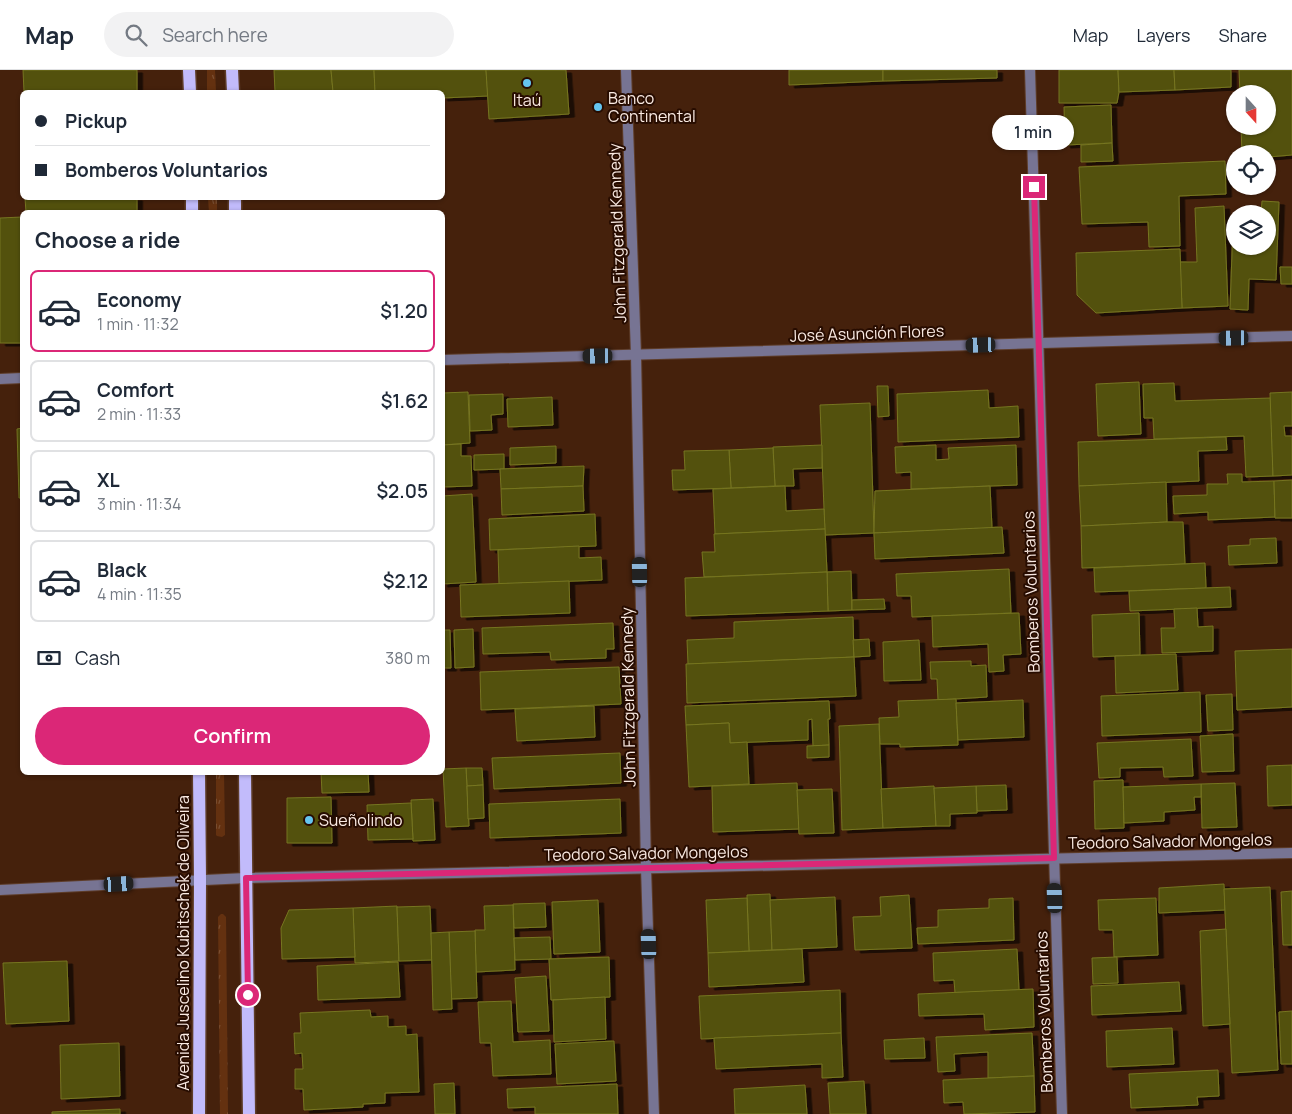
<!DOCTYPE html>
<meta charset="utf-8">
<style>
body{margin:0;font-family:Manrope,sans-serif;background:#f2f2f3;color:#1f2937;height:100vh;display:flex;flex-direction:column;font-size:19px;white-space:nowrap}
*{box-sizing:border-box;margin:0}
p{font-size:16px;color:#747a83}
.icon{flex:none;width:28px;height:28px;fill:none;stroke:currentColor;stroke-width:2;stroke-linecap:round;stroke-linejoin:round}
.map{position:relative;flex:1;overflow:hidden}
.panel{position:absolute;left:20px;top:140px;width:425px;height:565px;display:flex;flex-direction:column;background:#fff;border-radius:8px;box-shadow:0 1px 4px #0004}
.panel>*{flex:none}
.banner{position:absolute;left:20px;top:20px;width:425px;height:110px;border-radius:8px;box-shadow:0 1px 4px #0004;display:grid;align-content:center;height:110px;padding:0 15px;background:#fff}
.needle{width:32px;rotate:159deg}
.fabs{position:absolute;left:1226px;top:15px;display:grid;gap:10px}
.fabs a{display:grid;place-items:center;width:50px;height:50px;border-radius:50%;background:#fff;box-shadow:0 1px 4px #0004;font-size:25px}
.end{position:absolute;width:22px;height:22px;margin:-11px;border:6px solid #db2777;background:#fff;box-shadow:0 0 0 2px #fff}
.from{border-radius:50%}
.bubble{position:absolute;height:35px;border-radius:18px;background:#fff;box-shadow:0 1px 4px #0004;font-size:16px;font-weight:600;line-height:35px;text-align:center}
.car{position:absolute;width:15px;height:30px;margin:-15px -8px;border-radius:6px;box-shadow:0 0 4px 1px #0007;background:linear-gradient(#222 24%,#8ab4d8 0 40%,#222 0 76%,#8ab4d8 0 86%,#222 0)}
.banner b{display:flex;align-items:center;gap:18px;height:48px;font-size:19px}
.banner b+b{border-top:1px solid #e0e1e3}
.banner i{width:12px;height:12px;background:#1f2937}
ul{padding:0;list-style:none}
li{display:flex;align-items:center;gap:15px;height:82px;margin:0 10px 8px;padding:0 5px;border:2px solid #e0e1e3;border-radius:8px}
li div{flex:1}
li b{display:block;font-size:19px}
li em{font-style:normal;font-weight:600}
li.current{border-color:#db2777}
li>.icon{width:45px;height:45px;stroke-width:1.5}
h2{padding:0 15px;font-size:22px;line-height:60px}
.pay{display:flex;align-items:center;gap:12px;height:55px;padding:0 15px;font-size:19px}
.pay p{margin-inline-start:auto}
.primary-button{display:flex;gap:10px;margin-top:auto;padding:10px 15px}
.primary-button a{flex:1;height:58px;border-radius:30px;background:#db2777;color:#fff;font-size:20px;font-weight:600;line-height:58px;text-align:center}
header{display:flex;align-items:center;gap:30px;box-sizing:border-box;height:70px;padding:0 25px;background:#fff;border-bottom:1px solid #e0e1e3}
header strong{font-size:24px}
nav{display:flex;gap:28px;margin-inline-start:auto;font-size:18px}
.search{width:350px;height:45px;background:#f2f2f3;display:flex;align-items:center;gap:12px;box-sizing:border-box;padding:0 18px;border-radius:28px;color:#747a83;font-size:19px}
.map>svg:first-child{display:block}
.grass{fill:url(#grass-tufts)}
.building{fill:#52510f;stroke:#767520;filter:url(#shadow)}
.lines{fill:none;stroke-linecap:round;stroke-linejoin:round}
.minor-casing{stroke:#5e3d2a;stroke-width:12}
.tertiary-casing{stroke:#5e3d2a;stroke-width:12}
.primary-casing{stroke:#5e3d2a;stroke-width:15}
.minor{stroke:#777493;stroke-width:10}
.tertiary{stroke:#777493;stroke-width:10}
.primary{stroke:#c2bbfb;stroke-width:12}
.route{stroke:#db2777;stroke-width:6}
.poi-dot{fill:#65c5ef;stroke:#270c00;stroke-width:2}
.labels{text-anchor:middle;stroke-width:4;stroke-linejoin:round;paint-order:stroke}
.poi-label{font-size:16px;fill:#faeae2;stroke:#270c00;text-anchor:start}
.street-label{font-size:16px;fill:#faeae2;stroke:#270c00}
</style>
<header>
<strong>Map</strong>
<div class="search"><svg class="icon" aria-label="search" viewBox="0 0 24 24"><circle cx="10" cy="10" r="6"/><path d="M15 15l6 6"/></svg>Search here</div>
<nav><a>Map</a><a>Layers</a><a>Share</a></nav>
</header>
<div class="map">
<svg width="1292" height="1044" viewBox="0 0 1292 1044">
<defs>
<pattern id="grass-tufts" width="24" height="20" patternUnits="userSpaceOnUse" patternTransform="scale(1.25)"><rect width="24" height="20" fill="#643110"/><path d="M3 7l-1-3M5 7V3M7 7l1-3M15 17l-1-3M17 17v-4M19 17l1-3" fill="none" stroke="#7b4f32"/></pattern>
<filter id="shadow"><feDropShadow dx="5.5" dy="3" stdDeviation="0" flood-color="#0009"/></filter>
</defs>
<rect width="100%" height="100%" fill="#45210c"/>
<g class="grass">
<path d="M207 0H215L216 22H207Z"/>
<path d="M208 128H217V142H209Z"/>
<path d="M216 703H224L225 765 222 767 217 766 216 765Z"/>
<path d="M221 844H223L226 847 228 1044H220L218 847Z"/>
</g>
<g class="building">
<path d="M23 0H137V22H24Z"/>
<path d="M274 0H331L333 22H275Z"/>
<path d="M331 0H374L375 22H333Z"/>
<path d="M374 0H486L488 26 442 28V22H375Z"/>
<path d="M486 0H566L569 44 489 49Z"/>
<path d="M789 0H883V11L789 15Z"/>
<path d="M883 0H997V8L883 11Z"/>
<path d="M1059 0H1118L1119 22 1117 33H1059Z"/>
<path d="M1118 0H1174L1175 20 1119 22Z"/>
<path d="M1174 0H1231V17L1175 20Z"/>
<path d="M1239 0H1292V85L1268 87V84H1242L1241 56H1268V24H1240Z"/>
<path d="M1111 35 1112 73 1065 75 1064 37Z"/>
<path d="M1112 73 1113 91 1081 92V75Z"/>
<path d="M1225 91 1226 124 1179 126 1180 176 1149 177 1148 152 1082 154 1079 97Z"/>
<path d="M25 128H137V142H26Z"/>
<path d="M1262 131 1279 132 1276 210 1249 209 1248 240 1230 239 1233 155H1235V176H1268V144H1261Z"/>
<path d="M1224 136 1228 236 1182 238 1180 192H1197L1195 138Z"/>
<path d="M22 147V273H0V148Z"/>
<path d="M1180 179 1182 238 1096 243 1077 225 1076 183Z"/>
<path d="M1280 197H1292V214H1281Z"/>
<path d="M1139 312 1141 364 1098 366 1096 314Z"/>
<path d="M1174 313 1175 331 1271 328 1273 406 1246 407 1244 366 1154 369 1153 348H1144L1143 314Z"/>
<path d="M877 316H888L889 346 878 347Z"/>
<path d="M988 320 989 338 1018 336 1019 367 898 372 897 324Z"/>
<path d="M468 322 470 373 442 375V323Z"/>
<path d="M1292 322V356H1284L1285 366H1292V405L1273 406 1270 323Z"/>
<path d="M503 324V344L491 345 492 360 470 361 469 325Z"/>
<path d="M552 327 553 355 508 357 507 329Z"/>
<path d="M870 333 874 463 825 465 820 335Z"/>
<path d="M22 358V428H19L17 359Z"/>
<path d="M1226 367 1227 380 1198 381 1199 411 1079 416 1078 372Z"/>
<path d="M461 374V386H471L472 416 442 417V375Z"/>
<path d="M822 375V398L793 399 794 416H775L773 377Z"/>
<path d="M936 375V390L949 389 948 378 1016 375 1017 415 911 419V402L896 403 895 377Z"/>
<path d="M556 376V393L510 395V378Z"/>
<path d="M773 378 775 416 731 418 729 380Z"/>
<path d="M729 380 731 418 673 420 672 400H685L684 381Z"/>
<path d="M504 384V399L474 400V385Z"/>
<path d="M584 396 583 416 501 419 500 399Z"/>
<path d="M1227 404H1242V412L1274 411 1275 447 1208 450V442L1174 444 1173 426 1207 425V414H1228Z"/>
<path d="M1292 410V448H1275L1274 411Z"/>
<path d="M1166 412 1167 452 1081 456 1079 416Z"/>
<path d="M583 416 584 441 502 445 501 419Z"/>
<path d="M785 416 786 441 824 439 825 459 715 464 713 419Z"/>
<path d="M990 416 992 458 874 463 875 421Z"/>
<path d="M472 424 476 512 442 514V426Z"/>
<path d="M595 444 596 476 490 480 489 449Z"/>
<path d="M1167 452H1183L1185 494 1082 498 1081 456Z"/>
<path d="M1002 457 1004 483 875 489 874 463Z"/>
<path d="M825 459 827 502 704 507 702 482H715L714 464Z"/>
<path d="M1276 468 1277 493 1229 495 1228 476 1250 475V469Z"/>
<path d="M579 476V488L601 487 602 510 499 514 498 480Z"/>
<path d="M1205 493 1206 518 1095 522 1094 498Z"/>
<path d="M1009 499 1011 543 912 547 911 526H897L896 504Z"/>
<path d="M851 501 852 540 828 541 827 502Z"/>
<path d="M827 502 828 541 686 546 685 508Z"/>
<path d="M569 511 570 543 461 547 460 515Z"/>
<path d="M1230 517 1231 537 1130 541 1129 521Z"/>
<path d="M884 529 885 539 852 540V530Z"/>
<path d="M1197 538 1198 557 1213 556V581L1162 583 1161 558H1175L1174 539Z"/>
<path d="M1019 543 1021 584 1003 585 1004 601 989 602 988 574 933 577 932 546Z"/>
<path d="M1139 543 1140 585 1093 587 1092 545Z"/>
<path d="M853 547 854 587 688 594 687 570 734 568V552Z"/>
<path d="M613 553 614 579H606V588L551 590 550 582 483 584 482 558Z"/>
<path d="M473 559 474 597 455 598 454 560Z"/>
<path d="M442 560H450L451 598H442Z"/>
<path d="M869 569 870 586 854 587 853 570Z"/>
<path d="M919 570 921 610 884 611 883 572Z"/>
<path d="M1292 579V637L1237 640 1235 581Z"/>
<path d="M1176 584 1178 620 1116 623 1115 586Z"/>
<path d="M854 587 856 626 687 633 686 594Z"/>
<path d="M971 591V596L986 595 987 627 938 630 937 609H931L930 592Z"/>
<path d="M619 597 621 634 481 640 480 602Z"/>
<path d="M1200 622 1201 662 1102 666 1101 626Z"/>
<path d="M1232 624 1233 660 1208 661 1206 625Z"/>
<path d="M956 629 958 675 900 677V674H880L879 648 899 647 898 631Z"/>
<path d="M1023 630 1024 667 958 670 956 633Z"/>
<path d="M829 631 830 649H828L829 675 813 676 812 649 808 650V670L730 673 729 653 686 655 685 636Z"/>
<path d="M594 636 595 667 517 671 515 639Z"/>
<path d="M729 653 730 673 747 672 749 714 689 717 686 655Z"/>
<path d="M879 654 883 758 842 760 839 656Z"/>
<path d="M1233 664 1234 701 1202 702 1200 666Z"/>
<path d="M1191 669 1193 706 1164 707 1163 697 1120 698V707L1099 708 1097 673Z"/>
<path d="M829 675V687L807 688V676Z"/>
<path d="M620 683 621 713 494 719 492 688Z"/>
<path d="M1292 695V735L1268 736 1267 696Z"/>
<path d="M466 698H482L483 715 467 716Z"/>
<path d="M466 698 469 756 446 757 443 699Z"/>
<path d="M321 702H368L369 722 322 723Z"/>
<path d="M1123 710 1124 758 1095 759 1094 711Z"/>
<path d="M797 713 799 759 713 762 712 716Z"/>
<path d="M1235 713 1237 757 1202 758 1201 714Z"/>
<path d="M1201 714V727H1194L1195 740 1164 742V751L1124 753 1123 717Z"/>
<path d="M483 715 484 748 468 749 467 716Z"/>
<path d="M1006 715 1007 740 977 741 976 716Z"/>
<path d="M934 716 936 756 883 758 881 719Z"/>
<path d="M976 716 977 743 950 744V756H936L934 718Z"/>
<path d="M832 719 834 763 799 764 797 720Z"/>
<path d="M331 727 332 773H287V728Z"/>
<path d="M433 729 435 770 413 771 411 730Z"/>
<path d="M620 729 621 763 490 768 489 734Z"/>
<path d="M411 733 413 769 368 770 367 735Z"/>
<path d="M1224 814 1225 840 1159 843V818Z"/>
<path d="M1270 817 1278 1000 1232 1003 1224 819Z"/>
<path d="M1292 821V875H1283L1281 822Z"/>
<path d="M770 824 772 880 749 881 747 825Z"/>
<path d="M909 825 912 878 855 880 853 847 881 846 880 827Z"/>
<path d="M835 827 837 877 772 880 770 830Z"/>
<path d="M747 828 749 881 708 883 706 830Z"/>
<path d="M1013 828 1014 870 918 874 917 858 938 857V840L989 838V829Z"/>
<path d="M1156 828 1158 885 1114 887 1113 860H1099L1098 830Z"/>
<path d="M598 830 600 882 554 884 552 832Z"/>
<path d="M545 833 546 857 514 858 513 834Z"/>
<path d="M513 835 515 900 476 902 475 860H485L484 836Z"/>
<path d="M397 836 399 891 355 893 353 838Z"/>
<path d="M430 836 432 890 399 891 397 837Z"/>
<path d="M353 838 355 887 282 889 281 858 289 840Z"/>
<path d="M1226 859 1230 954 1203 956 1200 861Z"/>
<path d="M475 861 477 928 451 929 449 862Z"/>
<path d="M449 862 452 939 433 940 431 863Z"/>
<path d="M550 867 551 889 515 890 514 868Z"/>
<path d="M802 879 804 912 709 917 708 883Z"/>
<path d="M1017 879 1019 920 955 923 954 910 934 911 933 883Z"/>
<path d="M609 887 610 927 551 930 549 889Z"/>
<path d="M1117 887 1118 913 1093 914 1092 888Z"/>
<path d="M67 891 69 951 6 954 3 893Z"/>
<path d="M398 892 400 927 318 930 317 896Z"/>
<path d="M546 906 549 961 518 962 515 908Z"/>
<path d="M1179 912 1181 941 1092 945 1091 916Z"/>
<path d="M1033 919 1034 957 985 960 984 944 919 946 918 924Z"/>
<path d="M840 920 841 963 701 969 699 926Z"/>
<path d="M605 927 606 969 554 972 553 930Z"/>
<path d="M511 931 513 972 550 970 551 1004 493 1006 491 973H480L478 932Z"/>
<path d="M370 940 371 947 388 946V957L406 956V965L417 964 419 1022 385 1023V1033L363 1034V1037L304 1040 303 1019H295V999H303L302 983 295 984 294 963H301L300 943Z"/>
<path d="M1292 941V994H1281L1279 942Z"/>
<path d="M1172 958 1174 994 1107 997 1106 961Z"/>
<path d="M841 963 843 1007 822 1008V994L716 999 714 968Z"/>
<path d="M1032 963 1034 1006 988 1008V982L954 984 955 1001 938 1002 936 967Z"/>
<path d="M924 968 925 988 885 989 884 970Z"/>
<path d="M614 971 616 1011 557 1014 555 974Z"/>
<path d="M119 973 120 1026 61 1029 60 975Z"/>
<path d="M1218 1000 1219 1026 1197 1027 1198 1035 1131 1038 1129 1004Z"/>
<path d="M1034 1006 1035 1042 964 1044 963 1032 944 1033 943 1010Z"/>
<path d="M864 1011 866 1044H830L828 1013Z"/>
<path d="M454 1013 455 1044H435L434 1014Z"/>
<path d="M617 1014 618 1044H535V1037L508 1038 507 1019Z"/>
<path d="M805 1015 807 1044H735L734 1019Z"/>
<path d="M120 1039V1044H52V1042Z"/>
</g>
<g class="lines">
<defs>
<g id="minor">
<path d="M626 0 636 285 646 798 654 1044"/>
<path d="M1030 0 1062 1044"/>
</g>
<g id="tertiary">
<path d="M442 290 1292 266"/>
<path d="M0 309 22 308"/>
<path d="M0 820 246 808 1292 783"/>
</g>
<g id="primary">
<path d="M189 0 190 22"/>
<path d="M232 0 233 22"/>
<path d="M192 128V142"/>
<path d="M235 128V142"/>
<path d="M199 702 200 810 199 1044"/>
<path d="M245 702 249 1044"/>
</g>
</defs>
<use href="#minor" class="minor-casing"/>
<use href="#tertiary" class="tertiary-casing"/>
<use href="#primary" class="primary-casing"/>
<use href="#minor" class="minor"/>
<use href="#tertiary" class="tertiary"/>
<use href="#primary" class="primary"/>
</g>
<g class="lines">
<path class="route" d="M248 925 246 808 1054 788 1034 117"/>
</g>
<g class="poi-dot">
<circle cx="527" cy="13" r="5"/>
<circle cx="598" cy="37" r="5"/>
<circle cx="309" cy="750" r="5"/>
</g>
<g class="labels">
<g class="poi-label">
<text x="608" y="34">Banco<tspan x="608" dy="18">Continental</tspan></text>
<text x="527" y="36" text-anchor="middle">Itaú</text>
<text x="319" y="756">Sueñolindo</text>
</g>
<g class="street-label">
<text transform="translate(617 163) rotate(-92)" y="6">John Fitzgerald Kennedy</text>
<text transform="translate(867 263) rotate(-2)" y="6">José Asunción Flores</text>
<text transform="translate(1031 522) rotate(-92)" y="6">Bomberos Voluntarios</text>
<text transform="translate(628 627) rotate(-91)" y="6">John Fitzgerald Kennedy</text>
<text transform="translate(1170 771) rotate(-1)" y="6">Teodoro Salvador Mongelos</text>
<text transform="translate(646 783) rotate(-1)" y="6">Teodoro Salvador Mongelos</text>
<text transform="translate(183 873) rotate(-90)" y="6">Avenida Juscelino Kubitschek de Oliveira</text>
<text transform="translate(1044 942) rotate(-92)" y="6">Bomberos Voluntarios</text>
</g>
</g>
</svg>
<div class="fabs">
<a><svg class="needle" viewBox="-14 -14 28 28"><path d="M0-13l5 13h-10z" fill="#e53935"/><path d="M0 13l5-13h-10z" fill="#747a83"/></svg></a>
<a><svg class="icon" aria-label="locate" viewBox="0 0 24 24"><circle cx="12" cy="12" r="6"/><path d="M12 2v4M12 18v4M2 12h4M18 12h4"/></svg></a>
<a><svg class="icon" aria-label="layers" viewBox="0 0 24 24"><path d="M12 4l9 5-9 5-9-5zM3 14l9 5 9-5"/></svg></a>
</div>
<i class="end from" style="left:248px;top:925px"></i>
<i class="end" style="left:1034px;top:117px"></i>
<div class="bubble" style="left:992px;top:45px;width:82px">1 min</div>
<i class="car" style="left:1234px;top:268px;rotate:269deg"></i>
<i class="car" style="left:981px;top:275px;rotate:268deg"></i>
<i class="car" style="left:598px;top:286px;rotate:269deg"></i>
<i class="car" style="left:640px;top:502px;rotate:359deg"></i>
<i class="car" style="left:119px;top:814px;rotate:87deg"></i>
<i class="car" style="left:1055px;top:828px;rotate:358deg"></i>
<i class="car" style="left:649px;top:874px;rotate:358deg"></i>
<div class="banner">
<b><i class="from"></i>Pickup</b>
<b><i></i>Bomberos Voluntarios</b>
</div>
<section class="panel">
<h2>Choose a ride</h2>
<ul>
<li class="current"><svg class="icon" aria-label="car" viewBox="0 0 24 24"><path d="M5 17H2v-5l4-1 3-4h7l3 4 3 1v5h-3M9 17h6M6 11h13"/><circle cx="7" cy="17" r="2"/><circle cx="17" cy="17" r="2"/></svg><div><b>Economy</b><p>1 min · 11:32</p></div><em>$1.20</em></li>
<li><svg class="icon" aria-label="car" viewBox="0 0 24 24"><path d="M5 17H2v-5l4-1 3-4h7l3 4 3 1v5h-3M9 17h6M6 11h13"/><circle cx="7" cy="17" r="2"/><circle cx="17" cy="17" r="2"/></svg><div><b>Comfort</b><p>2 min · 11:33</p></div><em>$1.62</em></li>
<li><svg class="icon" aria-label="car" viewBox="0 0 24 24"><path d="M5 17H2v-5l4-1 3-4h7l3 4 3 1v5h-3M9 17h6M6 11h13"/><circle cx="7" cy="17" r="2"/><circle cx="17" cy="17" r="2"/></svg><div><b>XL</b><p>3 min · 11:34</p></div><em>$2.05</em></li>
<li><svg class="icon" aria-label="car" viewBox="0 0 24 24"><path d="M5 17H2v-5l4-1 3-4h7l3 4 3 1v5h-3M9 17h6M6 11h13"/><circle cx="7" cy="17" r="2"/><circle cx="17" cy="17" r="2"/></svg><div><b>Black</b><p>4 min · 11:35</p></div><em>$2.12</em></li>
</ul>
<div class="pay"><svg class="icon" aria-label="cash" viewBox="0 0 24 24"><path d="M3 7h18v10H3z"/><circle cx="12" cy="12" r="2"/></svg>Cash<p>380 m</p></div>
<div class="primary-button"><a>Confirm</a></div>
</section>
</div>
